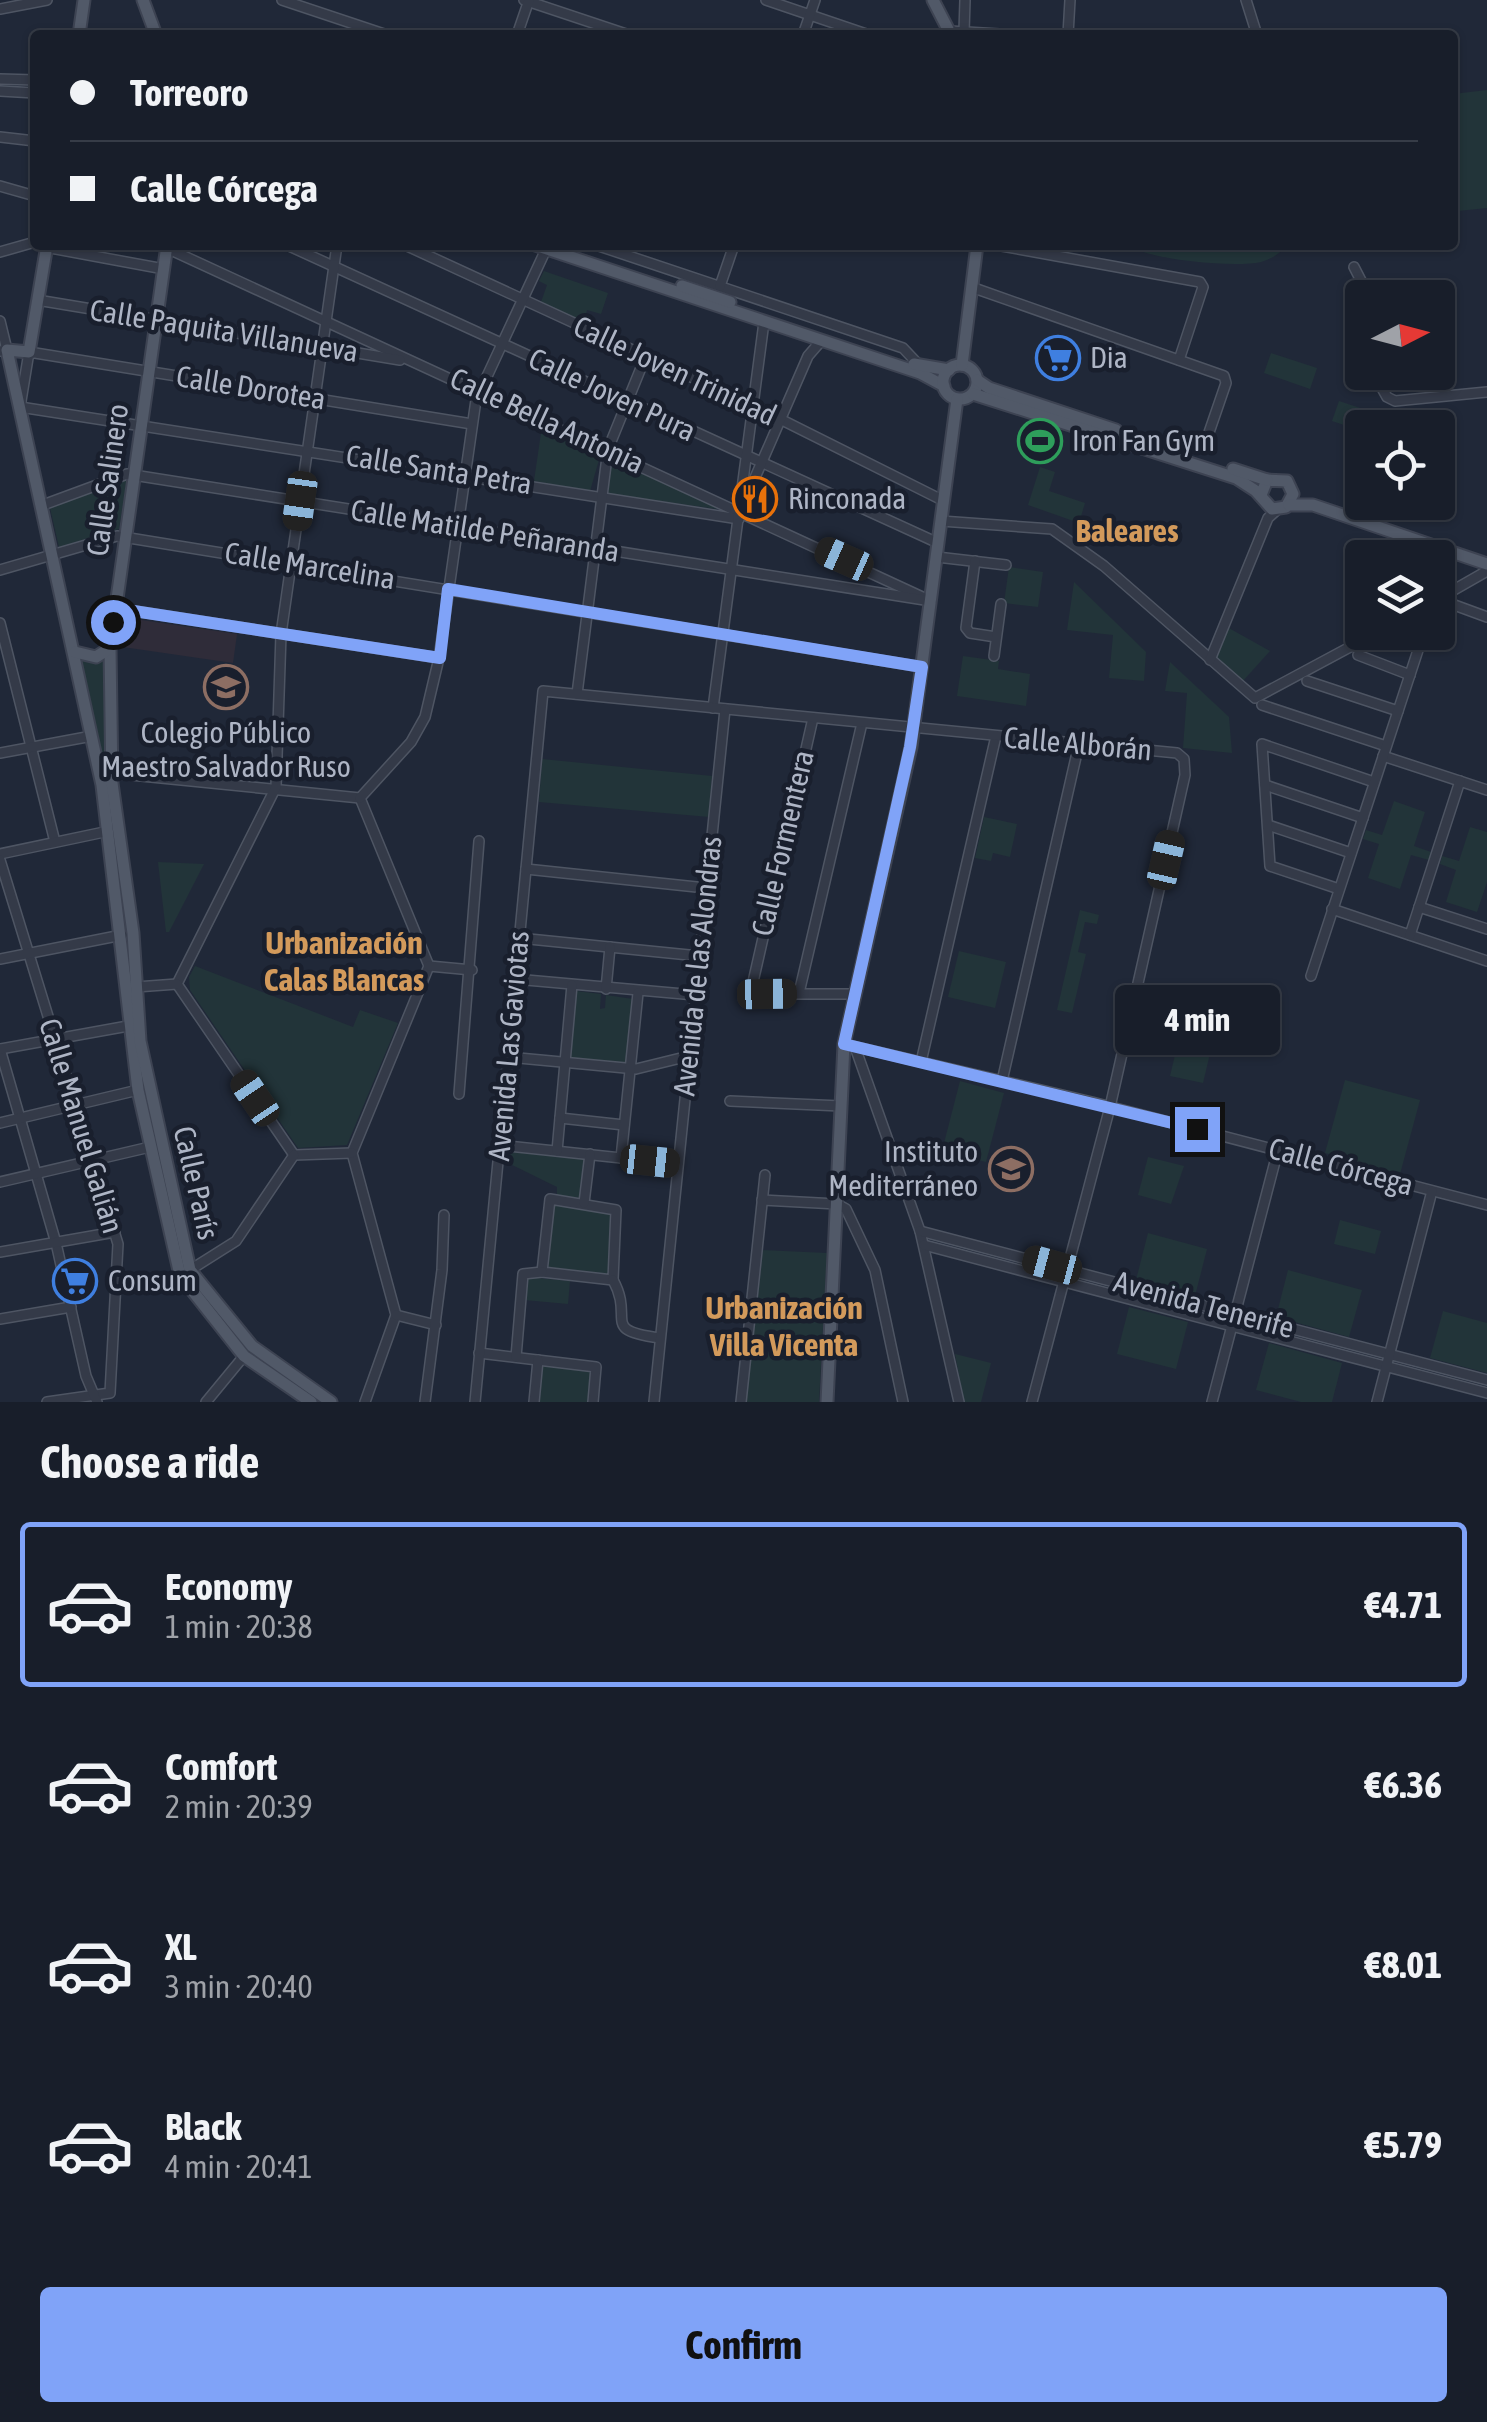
<!DOCTYPE html>
<meta charset="utf-8">
<style>
body{margin:0;font-family:"Asap Condensed",sans-serif;background:#252b36;color:#f1f3f6;height:100vh;display:flex;flex-direction:column;font-size:38px;white-space:nowrap}
*{box-sizing:border-box;margin:0}
p{font-size:32px;color:#9fa2a8}
.icon{flex:none;width:55px;height:55px;fill:none;stroke:currentColor;stroke-width:2;stroke-linecap:round;stroke-linejoin:round}
.map{position:relative;height:1402px;overflow:hidden}
.panel{display:flex;flex-direction:column;background:#181e2a;flex:1}
.panel>*{flex:none}
.hud{position:absolute;left:30px;top:30px;width:1428px;height:220px;border-radius:10px;box-shadow:0 2px 8px #0004,0 0 0 2px #363c47;display:grid;align-content:center;height:220px;padding:0 40px;background:#181e2a}
.needle{width:65px;rotate:84deg}
.controls{position:absolute;left:1345px;top:280px;display:grid;gap:20px}
.controls a{display:grid;place-items:center;width:110px;height:110px;border-radius:10px;background:#181e2a;box-shadow:0 2px 8px #0004,0 0 0 2px #363c47;font-size:50px}
.end{position:absolute;width:45px;height:45px;margin:-22px;border:12px solid #80a3f8;background:#111;box-shadow:0 0 0 5px #111}
.from{border-radius:50%}
.bubble{position:absolute;height:70px;border-radius:10px;background:#181e2a;box-shadow:0 2px 8px #0004,0 0 0 2px #363c47;font-size:32px;font-weight:700;line-height:70px;text-align:center}
.car{position:absolute;width:30px;height:60px;margin:-30px -15px;border-radius:12px;box-shadow:0 0 8px 2px #0007;background:linear-gradient(#222 24%,#8ab4d8 0 40%,#222 0 76%,#8ab4d8 0 86%,#222 0)}
.hud b{display:flex;align-items:center;gap:35px;height:95px;font-size:38px}
.hud b+b{border-top:2px solid #363c47}
.hud i{width:25px;height:25px;background:#f1f3f6}
ul{padding:0;list-style:none}
li{display:flex;align-items:center;gap:30px;height:165px;margin:0 20px 15px;padding:0 20px;border:5px solid transparent;border-radius:10px}
li div{flex:1}
li b{display:block;font-size:38px}
li em{font-style:normal;font-weight:700}
li.selected{border-color:#80a3f8}
li>.icon{width:90px;height:90px;stroke-width:1.5}
h2{padding:0 40px;font-size:45px;line-height:120px}
.primary-button{display:flex;gap:20px;margin-top:auto;padding:20px 40px}
.primary-button a{flex:1;height:115px;border-radius:10px;background:#80a3f8;color:#111;font-size:40px;font-weight:700;line-height:115px;text-align:center}
.map>svg:first-child{display:block}
.medical{fill:#2f2c39}
.green{fill:#223439}
.lines{fill:none;stroke-linecap:round;stroke-linejoin:round}
.minor-casing{stroke:#4e5563;stroke-width:12}
.major-casing{stroke:#3d4352;stroke-width:15}
.minor{stroke:#343a48;stroke-width:9}
.major{stroke:#515968;stroke-width:11}
.route{stroke:#80a3f8;stroke-width:12}
.labels{text-anchor:middle;stroke-width:9;stroke-linejoin:round;paint-order:stroke}
.street-label{font-size:30px;fill:#aeb5c5;stroke:#191f2d}
.poi-label{font-size:30px;fill:#aeb5c5;stroke:#191f2d;text-anchor:start}
.neighbourhood-label{font-size:32px;font-weight:bold;fill:#d39a5b;stroke:#191f2d}
</style>
<div class="map">
<svg width="1487" height="1402" viewBox="0 0 1487 1402">
<rect width="100%" height="100%" fill="#202838"/>
<path class="medical" d="M121 617 237 634 233 663 116 646Z"/>
<g class="green">
<path d="M1487 90V208L1458 211 1453 94Z"/>
<path d="M1127 245H1288C1280 253 1272 259 1261 262 1234 268 1149 260 1127 245Z"/>
<path d="M544 271 608 293 601 314 587 310 584 322 541 302 547 285 539 281Z"/>
<path d="M1271 353 1317 368 1310 389 1264 373Z"/>
<path d="M1339 401 1417 427 1362 428V431L1332 421Z"/>
<path d="M542 426 601 453 590 491 534 481Z"/>
<path d="M612 457 724 510 608 494Z"/>
<path d="M1040 467 1055 472 1049 491 1085 503 1079 523 1028 505Z"/>
<path d="M127 479 119 529 59 547 50 508Z"/>
<path d="M1009 567 1043 572 1038 607 1004 603Z"/>
<path d="M1074 582 1146 652 1144 681 1109 678 1113 635 1067 630Z"/>
<path d="M1227 627 1270 651 1242 682 1216 656Z"/>
<path d="M963 656 999 661 998 669 1030 674 1026 706 957 696Z"/>
<path d="M105 657 106 766 105 767 80 660 92 663Z"/>
<path d="M1170 662 1229 717 1232 753 1183 748 1187 693 1165 691Z"/>
<path d="M542 759 712 776 709 817 539 802Z"/>
<path d="M1394 801 1425 812 1414 846 1431 852 1429 860 1411 855 1400 889 1368 878 1379 844 1363 839 1366 830 1382 835Z"/>
<path d="M984 817 1017 824 1010 857 993 853 991 861 975 858Z"/>
<path d="M1470 827 1487 832V882L1477 912 1446 902 1456 870 1440 864 1442 856 1459 861Z"/>
<path d="M158 862 204 864 169 932H166Z"/>
<path d="M1080 910 1099 915 1097 924 1085 922 1078 952 1086 954 1072 1013 1057 1010Z"/>
<path d="M959 951 1006 962 995 1008 948 997Z"/>
<path d="M195 966 353 1027 360 1010 398 1023 347 1145 298 1148 190 990 189 977Z"/>
<path d="M576 991 601 994 600 1009 605 1008 606 995 633 999 626 1064 570 1058Z"/>
<path d="M1180 1034 1213 1041 1203 1083 1170 1076Z"/>
<path d="M1345 1080 1420 1100 1400 1174 1325 1153Z"/>
<path d="M960 1081 1004 1093 986 1162 942 1151Z"/>
<path d="M503 1151 584 1159 579 1198 557 1195V1187L502 1160Z"/>
<path d="M1148 1157 1184 1166 1171 1204 1138 1195Z"/>
<path d="M555 1205 611 1212 609 1274 548 1267Z"/>
<path d="M1340 1220 1381 1231 1375 1254 1334 1244Z"/>
<path d="M1148 1233 1207 1249 1195 1296 1136 1280Z"/>
<path d="M762 1250 827 1253 819 1402H746Z"/>
<path d="M1288 1270 1362 1290 1349 1337 1276 1317Z"/>
<path d="M526 1277 570 1281 568 1304 524 1300Z"/>
<path d="M1129 1307 1188 1322 1176 1369 1117 1354Z"/>
<path d="M1443 1311 1487 1323V1373L1430 1358Z"/>
<path d="M1269 1343 1342 1363 1332 1402H1301L1256 1390Z"/>
<path d="M955 1354 991 1363 981 1402H964Z"/>
<path d="M541 1364 592 1371 590 1402H537Z"/>
</g>
<g class="lines">
<defs>
<g id="minor">
<path d="M282 0 387 35"/>
<path d="M524 0 629 35"/>
<path d="M766 0 869 35"/>
<path d="M1246 0 1257 35"/>
<path d="M0 9 47 0"/>
<path d="M950 31 1016 35"/>
<path d="M964 32 965 0"/>
<path d="M517 35 529 0"/>
<path d="M803 35 815 0"/>
<path d="M1068 35 1070 0"/>
<path d="M0 79 35 80"/>
<path d="M0 91 35 93"/>
<path d="M0 137 35 141"/>
<path d="M0 186 35 196"/>
<path d="M160 245 931 601"/>
<path d="M287 245 938 543"/>
<path d="M405 245 754 406 944 501"/>
<path d="M596 245 903 348 919 365"/>
<path d="M996 245 1200 282 1203 287 1179 360"/>
<path d="M45 247 164 269"/>
<path d="M0 252 35 242"/>
<path d="M1354 267 1370 298"/>
<path d="M720 286 734 245"/>
<path d="M974 288 1224 376 1226 383 1204 447"/>
<path d="M37 300 400 360"/>
<path d="M0 321 7 350 0 351"/>
<path d="M1373 372 1387 397 1395 401 1487 392"/>
<path d="M472 424 29 352 20 407 739 519"/>
<path d="M744 503 808 356 821 341"/>
<path d="M43 505 127 474 931 601"/>
<path d="M941 521 1052 529 1104 566 1255 698 1378 632"/>
<path d="M937 557 1006 565"/>
<path d="M975 561 966 628 970 633 996 637"/>
<path d="M1438 562 1444 578 1439 597"/>
<path d="M0 570 117 536 922 667"/>
<path d="M1438 599 1487 571"/>
<path d="M1438 599 1487 617"/>
<path d="M115 608 439 658"/>
<path d="M0 623 55 842"/>
<path d="M1358 655 1410 675"/>
<path d="M994 656 1001 604"/>
<path d="M1210 660 1268 518 1277 510"/>
<path d="M1307 681 1398 711"/>
<path d="M577 694 608 449 645 358"/>
<path d="M1262 705 1386 746"/>
<path d="M713 708 764 322"/>
<path d="M813 718 753 982 767 994H853"/>
<path d="M0 753 92 736"/>
<path d="M1383 756 1487 790"/>
<path d="M111 773 360 798"/>
<path d="M1265 785 1363 818"/>
<path d="M360 798 429 966 352 1153 396 1315 365 1402"/>
<path d="M360 798 411 742 425 717 439 658 476 400 548 245"/>
<path d="M1268 825 1351 853"/>
<path d="M0 854 109 831"/>
<path d="M0 860 118 1244 110 1393 47 1402"/>
<path d="M526 869 706 888"/>
<path d="M1339 889 1270 866 1262 744 1374 782"/>
<path d="M1419 907 1487 929"/>
<path d="M1332 909 1487 961"/>
<path d="M1410 935 1460 781"/>
<path d="M519 938 699 956"/>
<path d="M0 959 122 935"/>
<path d="M429 966 472 970"/>
<path d="M1311 976 1424 632"/>
<path d="M515 979 695 995"/>
<path d="M177 984 276 787 281 634 337 245"/>
<path d="M177 984 294 1155"/>
<path d="M136 987 177 984"/>
<path d="M606 989 610 947"/>
<path d="M799 993 862 723"/>
<path d="M844 1044 1092 1102 1487 1205"/>
<path d="M855 1047 920 1231 959 1402"/>
<path d="M0 1049 56 1243 86 1376 97 1402"/>
<path d="M0 1049 128 1026"/>
<path d="M508 1057 636 1069 689 1056"/>
<path d="M921 1062 996 736"/>
<path d="M1002 1081 1079 744"/>
<path d="M459 1094 479 841"/>
<path d="M730 1101 841 1106"/>
<path d="M560 1118 624 1125"/>
<path d="M0 1123 138 1090"/>
<path d="M499 1145 678 1164"/>
<path d="M557 1151 572 985"/>
<path d="M294 1155 352 1153"/>
<path d="M621 1158 638 993"/>
<path d="M0 1182 150 1147"/>
<path d="M550 1199 616 1210 613 1280 542 1272Z"/>
<path d="M762 1200 837 1204 846 1209 875 1270 903 1402"/>
<path d="M584 1203 590 1154"/>
<path d="M920 1231 1487 1380"/>
<path d="M924 1245 1487 1393"/>
<path d="M0 1252 115 1232"/>
<path d="M190 1270 236 1241 294 1155"/>
<path d="M613 1280C635 1320 599 1330 660 1338"/>
<path d="M396 1315 436 1325"/>
<path d="M0 1319 71 1307"/>
<path d="M479 1353 596 1367 593 1402"/>
<path d="M516 1357 523 1274 542 1272"/>
<path d="M206 1402 244 1356"/>
<path d="M425 1402 442 1270 444 1215"/>
<path d="M475 1402 543 691 1177 753 1184 759 1185 775 1110 1107 1032 1402"/>
<path d="M534 1402 538 1360"/>
<path d="M654 1402 725 709"/>
<path d="M741 1402 765 1175"/>
<path d="M1212 1402 1278 1150"/>
<path d="M1377 1402 1432 1191"/>
</g>
<g id="major">
<path d="M143 0 156 35"/>
<path d="M933 0 951 35"/>
<path d="M79 35 84 0"/>
<path d="M47 245 29 352 7 350 102 785 138 1090 180 1275 244 1356 311 1402"/>
<path d="M167 245 110 648 112 783 133 933 140 1041 190 1270 252 1346 331 1402"/>
<path d="M535 245 920 373 944 386"/>
<path d="M682 286 730 302"/>
<path d="M914 364 949 370"/>
<circle cx="960" cy="382" r="17"/>
<path d="M962 365 977 245"/>
<path d="M977 380 989 388 1116 430"/>
<path d="M973 394 1236 478 1256 491 1272 509 1286 507 1293 494 1287 481 1267 480 1261 495"/>
<path d="M1233 469 1267 480"/>
<path d="M1289 505H1313L1487 564"/>
<path d="M75 652 96 657 110 648"/>
<path d="M827 1402 844 1044 911 747 957 399"/>
</g>
</defs>
<use href="#minor" class="minor-casing"/>
<use href="#major" class="major-casing"/>
<use href="#minor" class="minor"/>
<use href="#major" class="major"/>
</g>
<g class="lines">
<path class="route" d="M113 622 114 608 440 658 448 589 922 667 910 747 844 1044 1197 1129"/>
</g>
<defs>
<symbol id="supermarket-ring" viewBox="-11 -11 22 22"><circle r="9.5" fill="#191f2d" stroke="#3f7fe0" stroke-width="1.5"/><path d="M-6-5.5h2.5l.6 2H6L4.5 2H-2.5L-4.4-4H-6ZM-1.5 3.2a1.3 1.3 0 1 0 .1 0ZM3 3.2a1.3 1.3 0 1 0 .1 0Z" fill="#3f7fe0"/></symbol>
<symbol id="stadium-ring" viewBox="-11 -11 22 22"><circle r="9.5" fill="#191f2d" stroke="#2e9e5b" stroke-width="1.5"/><path d="M0-5a6.5 5 0 1 0 0 10a6.5 5 0 1 0 0-10ZM-3.5-1.8h7v3.6h-7Z" fill="#2e9e5b"/></symbol>
<symbol id="restaurant-ring" viewBox="-11 -11 22 22"><circle r="9.5" fill="#191f2d" stroke="#e8710a" stroke-width="1.5"/><path d="M-5-6h1v4h1v-4h1v4h1v-4h1v5L-1.5 .5V6h-2V.5L-5-1ZM5-6V6H3V1.5H1.5Q1.5-4 5-6Z" fill="#e8710a"/></symbol>
<symbol id="school-ring" viewBox="-11 -11 22 22"><circle r="9.5" fill="#191f2d" stroke="#8d6e63" stroke-width="1.5"/><path d="M0-5L7-2L0 1L-7-2ZM-4 1L0 2.5L4 1V4Q0 6-4 4Z" fill="#8d6e63"/></symbol>
</defs>
<g fill-rule="evenodd">
<use href="#supermarket-ring" x="1033" y="333" width="50" height="50"/>
<use href="#stadium-ring" x="1015" y="416" width="50" height="50"/>
<use href="#restaurant-ring" x="730" y="474" width="50" height="50"/>
<use href="#school-ring" x="201" y="662" width="50" height="50"/>
<use href="#school-ring" x="986" y="1144" width="50" height="50"/>
<use href="#supermarket-ring" x="50" y="1256" width="50" height="50"/>
</g>
<g class="labels">
<g class="street-label">
<text transform="translate(224 331) rotate(9)" y="10">Calle Paquita Villanueva</text>
<text transform="translate(675 371) rotate(25)" y="10">Calle Joven Trinidad</text>
<text transform="translate(251 388) rotate(9)" y="10">Calle Dorotea</text>
<text transform="translate(612 395) rotate(25)" y="10">Calle Joven Pura</text>
<text transform="translate(547 421) rotate(25)" y="10">Calle Bella Antonia</text>
<text transform="translate(439 470) rotate(9)" y="10">Calle Santa Petra</text>
<text transform="translate(108 480) rotate(-82)" y="10">Calle Salinero</text>
<text transform="translate(485 531) rotate(9)" y="10">Calle Matilde Peñaranda</text>
<text transform="translate(310 566) rotate(9)" y="10">Calle Marcelina</text>
<text transform="translate(1078 744) rotate(5)" y="10">Calle Alborán</text>
<text transform="translate(783 843) rotate(-77)" y="10">Calle Formentera</text>
<text transform="translate(698 966) rotate(-84)" y="10">Avenida de las Alondras</text>
<text transform="translate(509 1046) rotate(-85)" y="10">Avenida Las Gaviotas</text>
<text transform="translate(81 1126) rotate(73)" y="10">Calle Manuel Galián</text>
<text transform="translate(1341 1167) rotate(15)" y="10">Calle Córcega</text>
<text transform="translate(196 1183) rotate(77)" y="10">Calle París</text>
<text transform="translate(1204 1305) rotate(15)" y="10">Avenida Tenerife</text>
</g>
<g class="poi-label">
<text x="1090" y="368">Dia</text>
<text x="1072" y="451">Iron Fan Gym</text>
<text x="788" y="509">Rinconada</text>
<text x="226" y="743" text-anchor="middle">Colegio Público<tspan x="226" dy="34">Maestro Salvador Ruso</tspan></text>
<text x="978" y="1162" text-anchor="end">Instituto<tspan x="978" dy="34">Mediterráneo</tspan></text>
<text x="108" y="1291">Consum</text>
</g>
<g class="neighbourhood-label">
<text x="1127" y="542">Baleares</text>
<text x="344" y="954">Urbanización<tspan x="344" dy="37">Calas Blancas</tspan></text>
<text x="784" y="1319">Urbanización<tspan x="784" dy="37">Villa Vicenta</tspan></text>
</g>
</g>
</svg>
<div class="controls">
<a><svg class="needle" viewBox="-14 -14 28 28"><path d="M0-13l5 13h-10z" fill="#e53935"/><path d="M0 13l5-13h-10z" fill="#9fa2a8"/></svg></a>
<a><svg class="icon" aria-label="locate" viewBox="0 0 24 24"><circle cx="12" cy="12" r="6"/><path d="M12 2v4M12 18v4M2 12h4M18 12h4"/></svg></a>
<a><svg class="icon" aria-label="layers" viewBox="0 0 24 24"><path d="M12 4l9 5-9 5-9-5zM3 14l9 5 9-5"/></svg></a>
</div>
<i class="end from" style="left:113px;top:622px"></i>
<i class="end" style="left:1197px;top:1129px"></i>
<div class="bubble" style="left:1115px;top:985px;width:165px">4 min</div>
<i class="car" style="left:300px;top:501px;rotate:188deg"></i>
<i class="car" style="left:844px;top:559px;rotate:294deg"></i>
<i class="car" style="left:1166px;top:860px;rotate:13deg"></i>
<i class="car" style="left:767px;top:994px;rotate:89deg"></i>
<i class="car" style="left:255px;top:1098px;rotate:326deg"></i>
<i class="car" style="left:650px;top:1161px;rotate:96deg"></i>
<i class="car" style="left:1052px;top:1265px;rotate:285deg"></i>
<div class="hud">
<b><i class="from"></i>Torreoro</b>
<b><i></i>Calle Córcega</b>
</div>
</div>
<section class="panel">
<h2>Choose a ride</h2>
<ul>
<li class="selected"><svg class="icon" aria-label="car" viewBox="0 0 24 24"><path d="M5 17H2v-5l4-1 3-4h7l3 4 3 1v5h-3M9 17h6M6 11h13"/><circle cx="7" cy="17" r="2"/><circle cx="17" cy="17" r="2"/></svg><div><b>Economy</b><p>1 min · 20:38</p></div><em>€4.71</em></li>
<li><svg class="icon" aria-label="car" viewBox="0 0 24 24"><path d="M5 17H2v-5l4-1 3-4h7l3 4 3 1v5h-3M9 17h6M6 11h13"/><circle cx="7" cy="17" r="2"/><circle cx="17" cy="17" r="2"/></svg><div><b>Comfort</b><p>2 min · 20:39</p></div><em>€6.36</em></li>
<li><svg class="icon" aria-label="car" viewBox="0 0 24 24"><path d="M5 17H2v-5l4-1 3-4h7l3 4 3 1v5h-3M9 17h6M6 11h13"/><circle cx="7" cy="17" r="2"/><circle cx="17" cy="17" r="2"/></svg><div><b>XL</b><p>3 min · 20:40</p></div><em>€8.01</em></li>
<li><svg class="icon" aria-label="car" viewBox="0 0 24 24"><path d="M5 17H2v-5l4-1 3-4h7l3 4 3 1v5h-3M9 17h6M6 11h13"/><circle cx="7" cy="17" r="2"/><circle cx="17" cy="17" r="2"/></svg><div><b>Black</b><p>4 min · 20:41</p></div><em>€5.79</em></li>
</ul>
<div class="primary-button"><a>Confirm</a></div>
</section>
